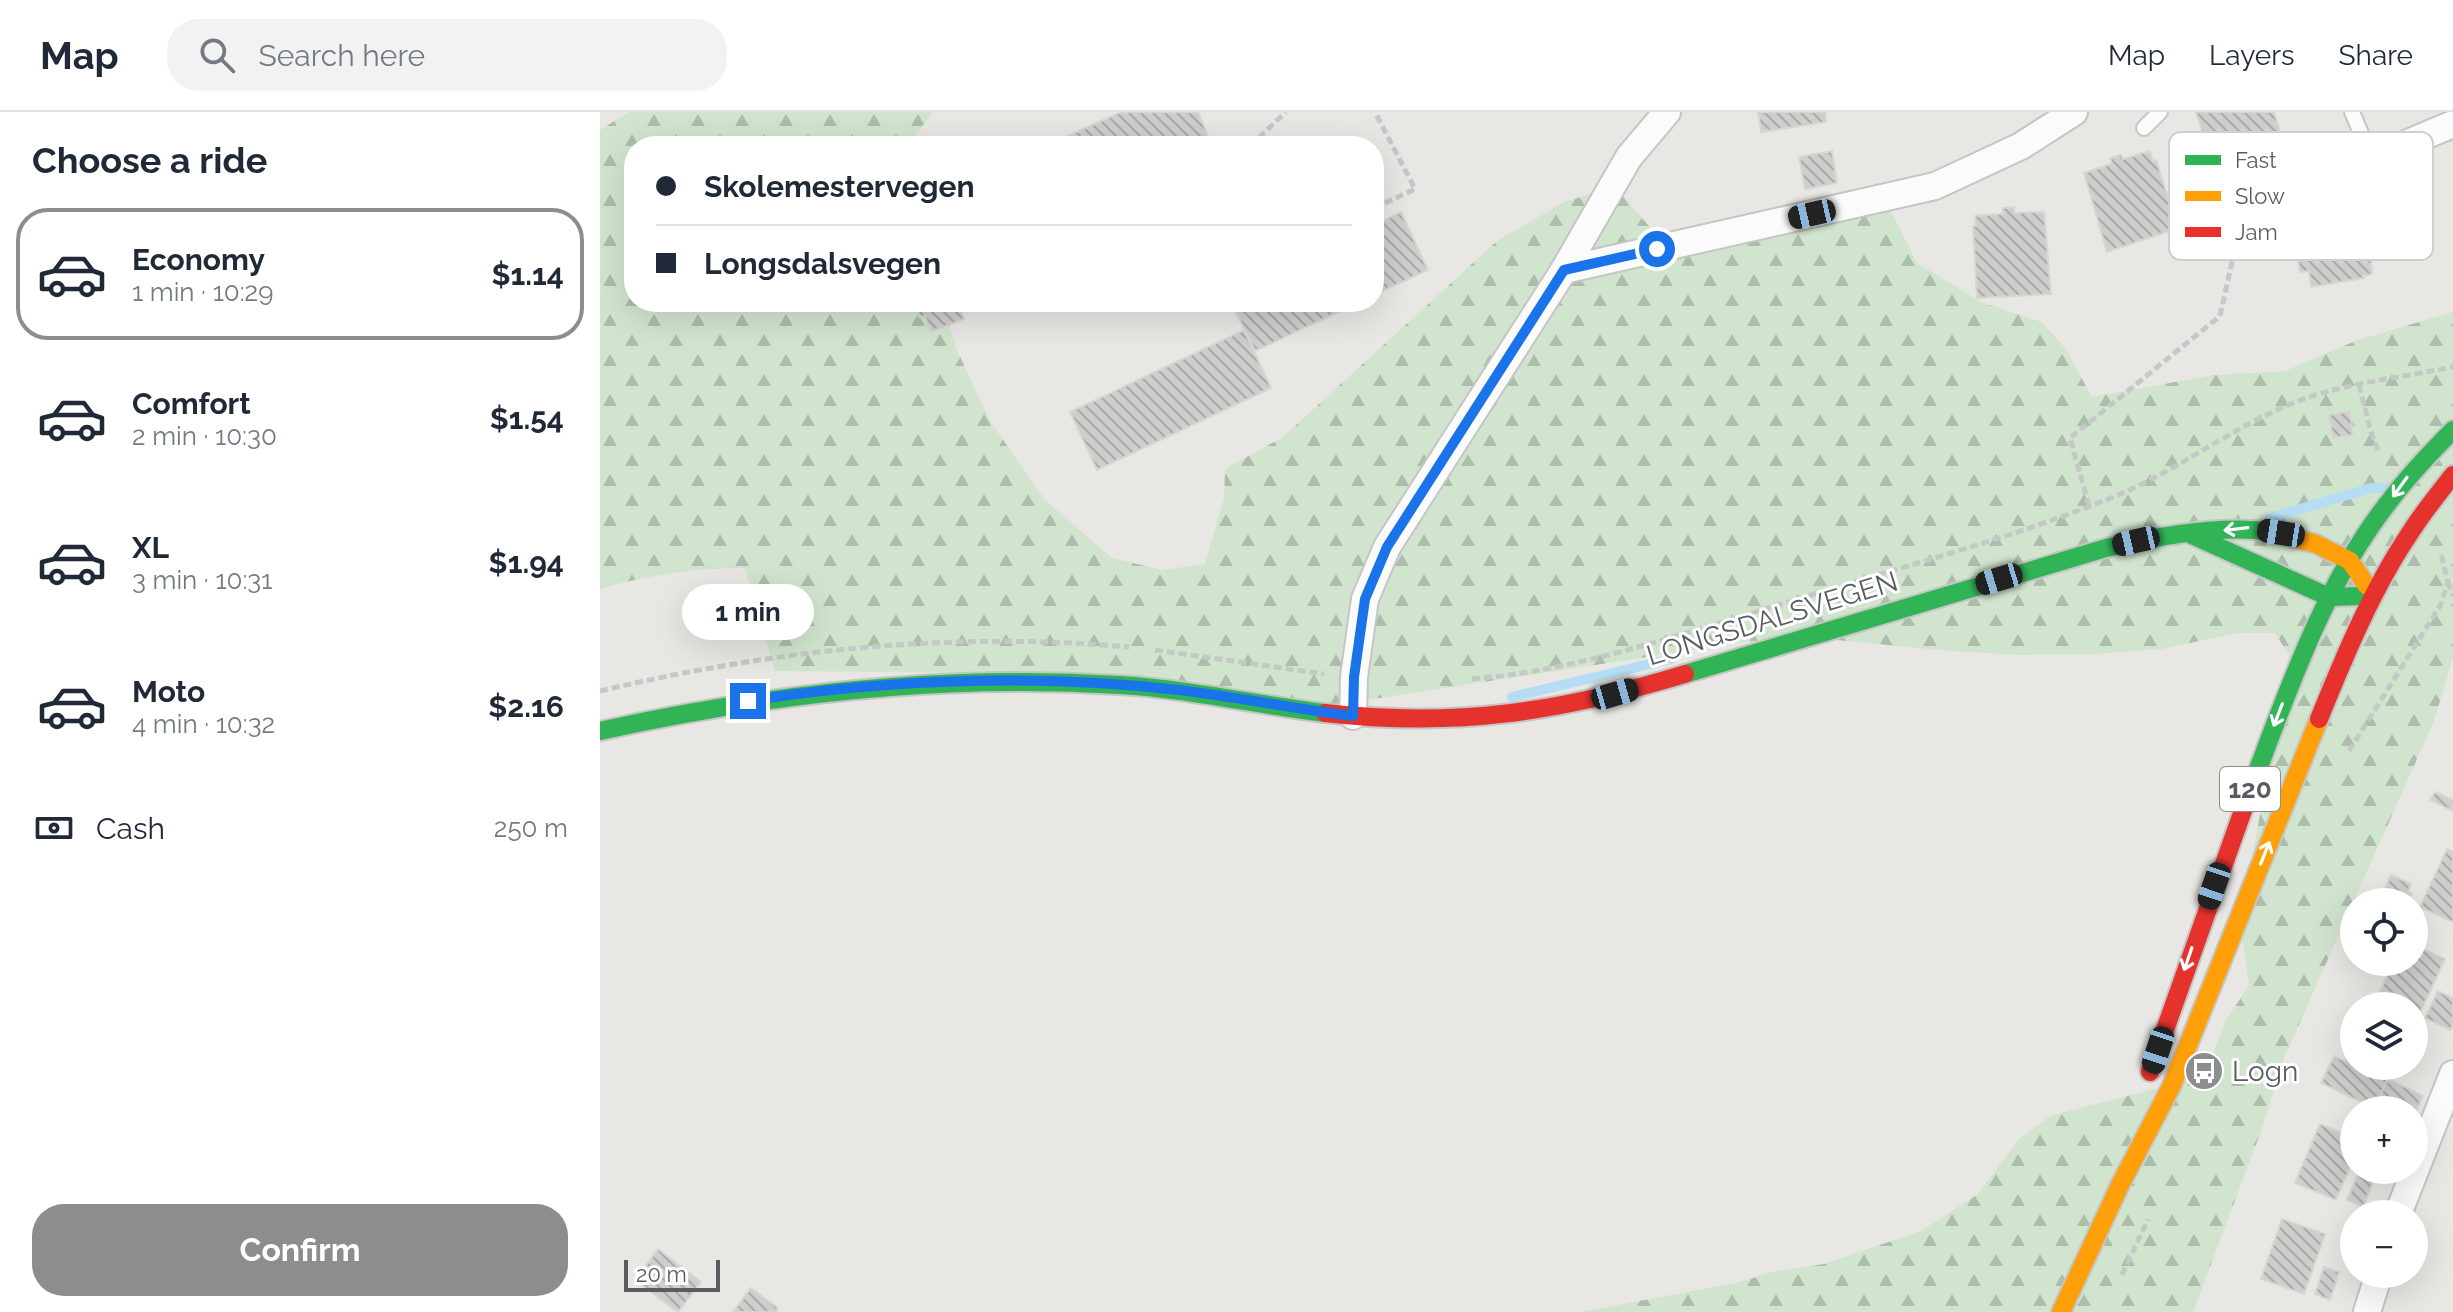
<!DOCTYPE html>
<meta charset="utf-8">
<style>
body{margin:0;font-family:Raleway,sans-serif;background:#f2f2f3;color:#1f2937;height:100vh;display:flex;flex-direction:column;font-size:30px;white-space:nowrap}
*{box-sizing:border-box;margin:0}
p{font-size:26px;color:#747a83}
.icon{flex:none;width:44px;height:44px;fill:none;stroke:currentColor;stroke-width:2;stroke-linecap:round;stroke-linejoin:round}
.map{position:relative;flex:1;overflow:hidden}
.drawer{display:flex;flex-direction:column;background:#fff;width:600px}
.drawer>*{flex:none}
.banner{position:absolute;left:24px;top:24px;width:760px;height:176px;border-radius:32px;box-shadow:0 8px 32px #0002;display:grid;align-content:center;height:176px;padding:0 32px;background:#fff}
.fabs{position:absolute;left:1740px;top:776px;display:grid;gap:16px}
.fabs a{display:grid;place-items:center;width:88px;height:88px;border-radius:50%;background:#fff;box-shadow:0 8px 32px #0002;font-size:40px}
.scale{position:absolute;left:24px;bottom:20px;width:96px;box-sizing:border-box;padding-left:8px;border:4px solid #595d61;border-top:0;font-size:22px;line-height:28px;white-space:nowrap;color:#595d61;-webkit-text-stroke:6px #fff;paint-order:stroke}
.end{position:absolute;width:36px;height:36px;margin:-18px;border:10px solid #1a73e8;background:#fff;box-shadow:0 0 0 4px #fff}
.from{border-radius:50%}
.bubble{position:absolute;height:56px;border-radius:28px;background:#fff;box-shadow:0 8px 32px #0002;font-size:26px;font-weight:700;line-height:56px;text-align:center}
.car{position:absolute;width:24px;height:48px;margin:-24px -12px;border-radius:10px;box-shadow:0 0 6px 2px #0007;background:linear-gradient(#222 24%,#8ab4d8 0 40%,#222 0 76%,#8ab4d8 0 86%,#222 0)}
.banner b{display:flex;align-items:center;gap:28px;height:76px;font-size:30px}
.banner b+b{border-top:2px solid #e0e1e3}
.banner i{width:20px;height:20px;background:#1f2937}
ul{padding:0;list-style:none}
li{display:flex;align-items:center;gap:24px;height:132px;margin:0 16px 12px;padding:0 16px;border:4px solid transparent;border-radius:32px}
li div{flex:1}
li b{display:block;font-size:30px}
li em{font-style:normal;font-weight:700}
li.on{border-color:#8b8d8e}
li>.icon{width:72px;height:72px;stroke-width:1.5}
h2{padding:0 32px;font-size:36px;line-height:96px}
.pay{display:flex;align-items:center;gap:20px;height:88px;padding:0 32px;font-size:30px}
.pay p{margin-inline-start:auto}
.cta{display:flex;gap:16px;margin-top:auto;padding:16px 32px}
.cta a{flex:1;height:92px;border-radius:32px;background:#8b8d8e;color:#fff;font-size:32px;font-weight:700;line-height:92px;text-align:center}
header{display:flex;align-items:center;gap:48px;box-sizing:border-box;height:112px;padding:0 40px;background:#fff;border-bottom:2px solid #e0e1e3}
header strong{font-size:38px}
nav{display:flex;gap:44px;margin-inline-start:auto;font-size:28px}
.search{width:560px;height:72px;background:#f2f2f3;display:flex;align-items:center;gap:20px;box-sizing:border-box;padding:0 28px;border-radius:32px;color:#747a83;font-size:30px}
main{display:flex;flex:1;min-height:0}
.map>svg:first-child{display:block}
.forest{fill:url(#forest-firs)}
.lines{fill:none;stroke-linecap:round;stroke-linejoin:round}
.stream{stroke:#b6ddf4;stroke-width:10}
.building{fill:url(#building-back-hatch);stroke:#d8d6d2;stroke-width:2}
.lane-casing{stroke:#c5c5c5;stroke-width:18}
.street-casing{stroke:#c5c5c5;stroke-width:30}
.fast-casing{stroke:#c5c5c5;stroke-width:22}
.slow-casing{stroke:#c5c5c5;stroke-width:22}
.jam-casing{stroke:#c5c5c5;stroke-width:22}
.path{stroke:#c4c9c6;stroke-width:5;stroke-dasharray:8 4;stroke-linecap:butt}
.lane{stroke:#fcfbfb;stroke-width:14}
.street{stroke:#fcfbfb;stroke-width:26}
.fast{stroke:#30b455;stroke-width:18}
.slow{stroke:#ff9f0a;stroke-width:18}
.jam{stroke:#e5322d;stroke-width:18}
.oneway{stroke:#fff}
.route{stroke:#1a73e8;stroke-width:10}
.labels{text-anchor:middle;stroke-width:6;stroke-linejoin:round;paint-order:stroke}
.shield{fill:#fff;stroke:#8b8e90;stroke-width:2}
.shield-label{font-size:26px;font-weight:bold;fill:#595d61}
.street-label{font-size:28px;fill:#595d61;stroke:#fff}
.poi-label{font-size:28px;fill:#595d61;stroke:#fff;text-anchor:start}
.key{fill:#fff;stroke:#cdced0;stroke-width:2}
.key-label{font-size:22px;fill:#595d61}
</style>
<header>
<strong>Map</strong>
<div class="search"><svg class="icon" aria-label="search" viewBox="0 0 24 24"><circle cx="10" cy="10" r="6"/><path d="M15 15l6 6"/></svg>Search here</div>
<nav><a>Map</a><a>Layers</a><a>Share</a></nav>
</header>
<main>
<section class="drawer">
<h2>Choose a ride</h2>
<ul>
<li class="on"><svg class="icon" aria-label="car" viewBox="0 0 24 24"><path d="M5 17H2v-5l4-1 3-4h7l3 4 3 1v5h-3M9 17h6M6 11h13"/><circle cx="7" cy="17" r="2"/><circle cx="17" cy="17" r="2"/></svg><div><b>Economy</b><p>1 min · 10:29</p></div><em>$1.14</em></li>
<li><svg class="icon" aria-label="car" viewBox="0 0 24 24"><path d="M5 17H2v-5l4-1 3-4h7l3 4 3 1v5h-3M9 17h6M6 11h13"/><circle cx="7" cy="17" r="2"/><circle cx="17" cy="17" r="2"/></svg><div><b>Comfort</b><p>2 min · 10:30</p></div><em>$1.54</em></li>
<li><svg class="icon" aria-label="car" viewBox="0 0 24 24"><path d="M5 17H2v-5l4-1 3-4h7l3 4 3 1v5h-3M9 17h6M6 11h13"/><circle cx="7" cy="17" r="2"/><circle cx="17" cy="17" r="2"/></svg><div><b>XL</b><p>3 min · 10:31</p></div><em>$1.94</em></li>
<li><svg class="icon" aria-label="car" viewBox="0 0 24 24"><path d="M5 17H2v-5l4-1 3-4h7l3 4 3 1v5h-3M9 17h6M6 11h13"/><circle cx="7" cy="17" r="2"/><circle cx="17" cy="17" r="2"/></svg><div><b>Moto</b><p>4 min · 10:32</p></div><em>$2.16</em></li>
</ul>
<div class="pay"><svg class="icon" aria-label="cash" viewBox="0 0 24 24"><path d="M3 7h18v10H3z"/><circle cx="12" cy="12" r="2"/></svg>Cash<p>250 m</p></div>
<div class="cta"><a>Confirm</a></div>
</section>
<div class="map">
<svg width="1853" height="1200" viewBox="0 0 1853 1200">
<defs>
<pattern id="forest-firs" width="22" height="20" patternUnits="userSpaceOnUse" patternTransform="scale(2)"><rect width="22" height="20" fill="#d1e5ce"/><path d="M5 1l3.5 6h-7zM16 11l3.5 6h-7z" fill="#adbdab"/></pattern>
<pattern id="building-back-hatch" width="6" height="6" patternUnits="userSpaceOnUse" patternTransform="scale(2)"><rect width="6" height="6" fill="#cfcecc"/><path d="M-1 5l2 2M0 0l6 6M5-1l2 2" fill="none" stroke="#abaaa9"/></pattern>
</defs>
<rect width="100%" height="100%" fill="#e8e7e3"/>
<path class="forest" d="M29 0H333L311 29 312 34H34V190H343L356 236 390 309 445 388 512 446 562 458 605 452 624 387 625 357 683 325 897 129 964 90 1025 72 1021 82 1062 129 1290 97 1317 151 1381 190 1442 210 1465 236 1492 285 1614 263 1685 259 1758 228 1853 200V546L1834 609 1684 946 1664 1011 1593 1200H981L1140 1170 1172 1160 1224 1152 1321 1119 1378 1082 1419 1027 1450 1004 1581 970 1611 947 1625 910 1649 873 1640 812 1689 543 1675 521H1637L1562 537 1495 542 1422 543 1349 539 1206 525 1144 530 722 595 493 562 175 559 145 456C96 456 47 463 0 477V18Z"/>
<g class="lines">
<g class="stream">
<path d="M1670 406 1771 376H1786"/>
<path d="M912 585 1071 547"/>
</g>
</g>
<g class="building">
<path d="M521 0H598L611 31 604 34H445Z"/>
<path d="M1158 0H1225L1226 10 1161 20Z"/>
<path d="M1596 0H1674L1687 41 1616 64Z"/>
<path d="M1232 39 1237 71 1205 77 1199 45Z"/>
<path d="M1550 39 1553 49 1556 48 1578 116 1507 140 1484 61 1508 53 1512 51 1510 46 1521 43 1523 47Z"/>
<path d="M1414 95V101L1444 100 1451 182 1377 186 1373 114H1376L1375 104 1400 102 1403 101V96Z"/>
<path d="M801 100 828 158 774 183V113Z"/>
<path d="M1756 118 1760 143 1768 141 1771 144 1772 162 1763 164 1764 166 1711 175 1709 159 1700 160 1697 144 1706 143 1704 126Z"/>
<path d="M313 190H357L364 207 331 220 325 204 320 206Z"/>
<path d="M631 190H760L655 239Z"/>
<path d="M644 218 671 276 497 358 470 300Z"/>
<path d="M1750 299 1753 323 1733 326 1729 303Z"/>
<path d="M1835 680 1853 688V699L1830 688Z"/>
<path d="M1847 737 1853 740V810L1820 795Z"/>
<path d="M1791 763 1811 772 1808 780 1812 782 1809 787 1785 776Z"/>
<path d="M1814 833 1845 847 1818 905 1814 903V894H1794L1777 886 1792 854 1782 850H1814Z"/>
<path d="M1838 879 1853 886V913L1850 918 1825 906Z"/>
<path d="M1754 935V954H1794L1774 996 1721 971 1734 944 1747 950Z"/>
<path d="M1788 967 1823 984 1814 1003V998H1784L1775 994Z"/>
<path d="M1720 1012 1754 1026V1046L1736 1088 1695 1071Z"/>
<path d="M1758 1062 1774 1068 1763 1095 1747 1088Z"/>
<path d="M1682 1107 1725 1122 1704 1182 1661 1167Z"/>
<path d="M58 1137 101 1170 78 1200 35 1168Z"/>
<path d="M1724 1155 1739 1160 1730 1188 1715 1182Z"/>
<path d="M151 1176 178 1196 176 1200H133Z"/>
</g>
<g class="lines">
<defs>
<g id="lane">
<path d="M1752 0 1771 45"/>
<path d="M1544 16 1560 0"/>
</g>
<g id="street">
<path d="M1597 78 1645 86 1697 78 1853 12"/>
<path d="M964 158 1335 74 1421 34 1474 0"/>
<path d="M753 604 754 565 765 487 787 435 964 158 1029 45 1067 0"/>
<path d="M1798 1102 1853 962"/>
<path d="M1767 1200 1779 1162"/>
</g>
<g id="fast">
<path d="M1592 423 1729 485 1760 484"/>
<path d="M1085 562 1506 436C1553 425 1624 412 1671 420"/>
<path d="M0 619C171 581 344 562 520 573 589 577 657 593 725 601"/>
<path d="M1651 676C1688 579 1723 474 1788 391 1808 364 1830 341 1853 318"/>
</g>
<g id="slow">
<path d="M1671 420 1716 432 1750 449 1767 474"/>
<path d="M1461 1200 1520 1073 1572 973 1719 607"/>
</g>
<g id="jam">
<path d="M725 601C856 616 960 600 1085 562"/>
<path d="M1719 607C1745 543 1773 475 1812 418 1824 399 1839 381 1853 363"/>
<path d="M1550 960 1651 676"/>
</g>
</defs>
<use href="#lane" class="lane-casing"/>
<use href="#street" class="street-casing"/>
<use href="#fast" class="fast-casing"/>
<use href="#slow" class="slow-casing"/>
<use href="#jam" class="jam-casing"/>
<g class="path">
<path d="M650 34 686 0"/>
<path d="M774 96 815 77 775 0"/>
<path d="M1759 273 1771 320 1779 341"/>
<path d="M1489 394 1470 326 1620 204 1640 114"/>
<path d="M1848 470 1853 484"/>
<path d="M555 538 724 562"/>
<path d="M872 567C983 558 1089 519 1195 488 1304 454 1417 425 1523 381 1580 356 1631 317 1688 293 1740 271 1799 266 1853 255"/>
<path d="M0 579C173 538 351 519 529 535"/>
<path d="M1749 639 1840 494 1848 470 1841 442"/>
<path d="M1522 1163 1548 1107"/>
</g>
<use href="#lane" class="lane"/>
<use href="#street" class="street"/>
<use href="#fast" class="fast"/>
<use href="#slow" class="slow"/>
<use href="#jam" class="jam"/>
</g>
<defs><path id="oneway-shaft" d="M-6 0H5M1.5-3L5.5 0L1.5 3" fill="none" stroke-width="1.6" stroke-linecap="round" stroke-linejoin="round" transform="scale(2)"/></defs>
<g class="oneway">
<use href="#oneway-shaft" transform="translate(1800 375) rotate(126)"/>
<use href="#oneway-shaft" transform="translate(1636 417) rotate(173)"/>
<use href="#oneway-shaft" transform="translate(1678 603) rotate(111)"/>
<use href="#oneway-shaft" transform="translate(1665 741) rotate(-68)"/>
<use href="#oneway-shaft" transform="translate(1588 847) rotate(109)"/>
</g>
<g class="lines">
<path class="route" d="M148 589C290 567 436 562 579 578 637 585 695 597 753 604L754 565 765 487 787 435 964 158 1057 137"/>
</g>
<defs>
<symbol id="bus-disc" viewBox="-11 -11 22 22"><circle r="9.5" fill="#8b8d8e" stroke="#fff"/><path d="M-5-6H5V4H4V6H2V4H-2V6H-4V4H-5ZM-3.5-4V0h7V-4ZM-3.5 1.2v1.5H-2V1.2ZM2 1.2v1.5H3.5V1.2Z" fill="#fff"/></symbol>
</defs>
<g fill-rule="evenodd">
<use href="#bus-disc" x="1582" y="937" width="44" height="44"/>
</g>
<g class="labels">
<rect class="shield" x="1620" y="655" width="60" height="44" rx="6"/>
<g class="shield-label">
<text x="1650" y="686">120</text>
</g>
<g class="street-label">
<text transform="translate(1172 506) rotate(-17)" y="10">LONGSDALSVEGEN</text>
</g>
<g class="poi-label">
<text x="1632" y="969">Logn</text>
</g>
</g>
<rect x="1569" y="20" width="264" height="128" rx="12" class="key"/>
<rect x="1585" y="43" width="36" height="10" fill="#30b455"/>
<rect x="1585" y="79" width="36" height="10" fill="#ff9f0a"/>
<rect x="1585" y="115" width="36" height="10" fill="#e5322d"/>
<g class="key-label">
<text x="1635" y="56">Fast</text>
<text x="1635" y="92">Slow</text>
<text x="1635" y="128">Jam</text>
</g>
</svg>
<div class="fabs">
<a><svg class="icon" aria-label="locate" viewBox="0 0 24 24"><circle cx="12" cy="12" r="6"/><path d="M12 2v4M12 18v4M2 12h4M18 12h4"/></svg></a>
<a><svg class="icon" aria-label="layers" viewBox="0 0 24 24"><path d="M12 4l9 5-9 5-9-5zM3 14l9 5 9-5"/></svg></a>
<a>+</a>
<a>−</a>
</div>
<div class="scale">20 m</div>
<i class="end from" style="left:1057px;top:137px"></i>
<i class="end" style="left:148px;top:589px"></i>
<div class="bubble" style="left:82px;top:472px;width:132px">1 min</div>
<i class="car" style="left:1212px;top:102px;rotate:257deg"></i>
<i class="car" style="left:1681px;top:421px;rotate:279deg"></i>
<i class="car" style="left:1536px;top:429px;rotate:257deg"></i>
<i class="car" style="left:1399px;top:467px;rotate:253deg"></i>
<i class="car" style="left:1015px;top:582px;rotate:74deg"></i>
<i class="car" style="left:1614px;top:774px;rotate:199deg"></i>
<i class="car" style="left:1558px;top:938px;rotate:198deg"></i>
<div class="banner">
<b><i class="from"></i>Skolemestervegen</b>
<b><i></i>Longsdalsvegen</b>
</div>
</div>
</main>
